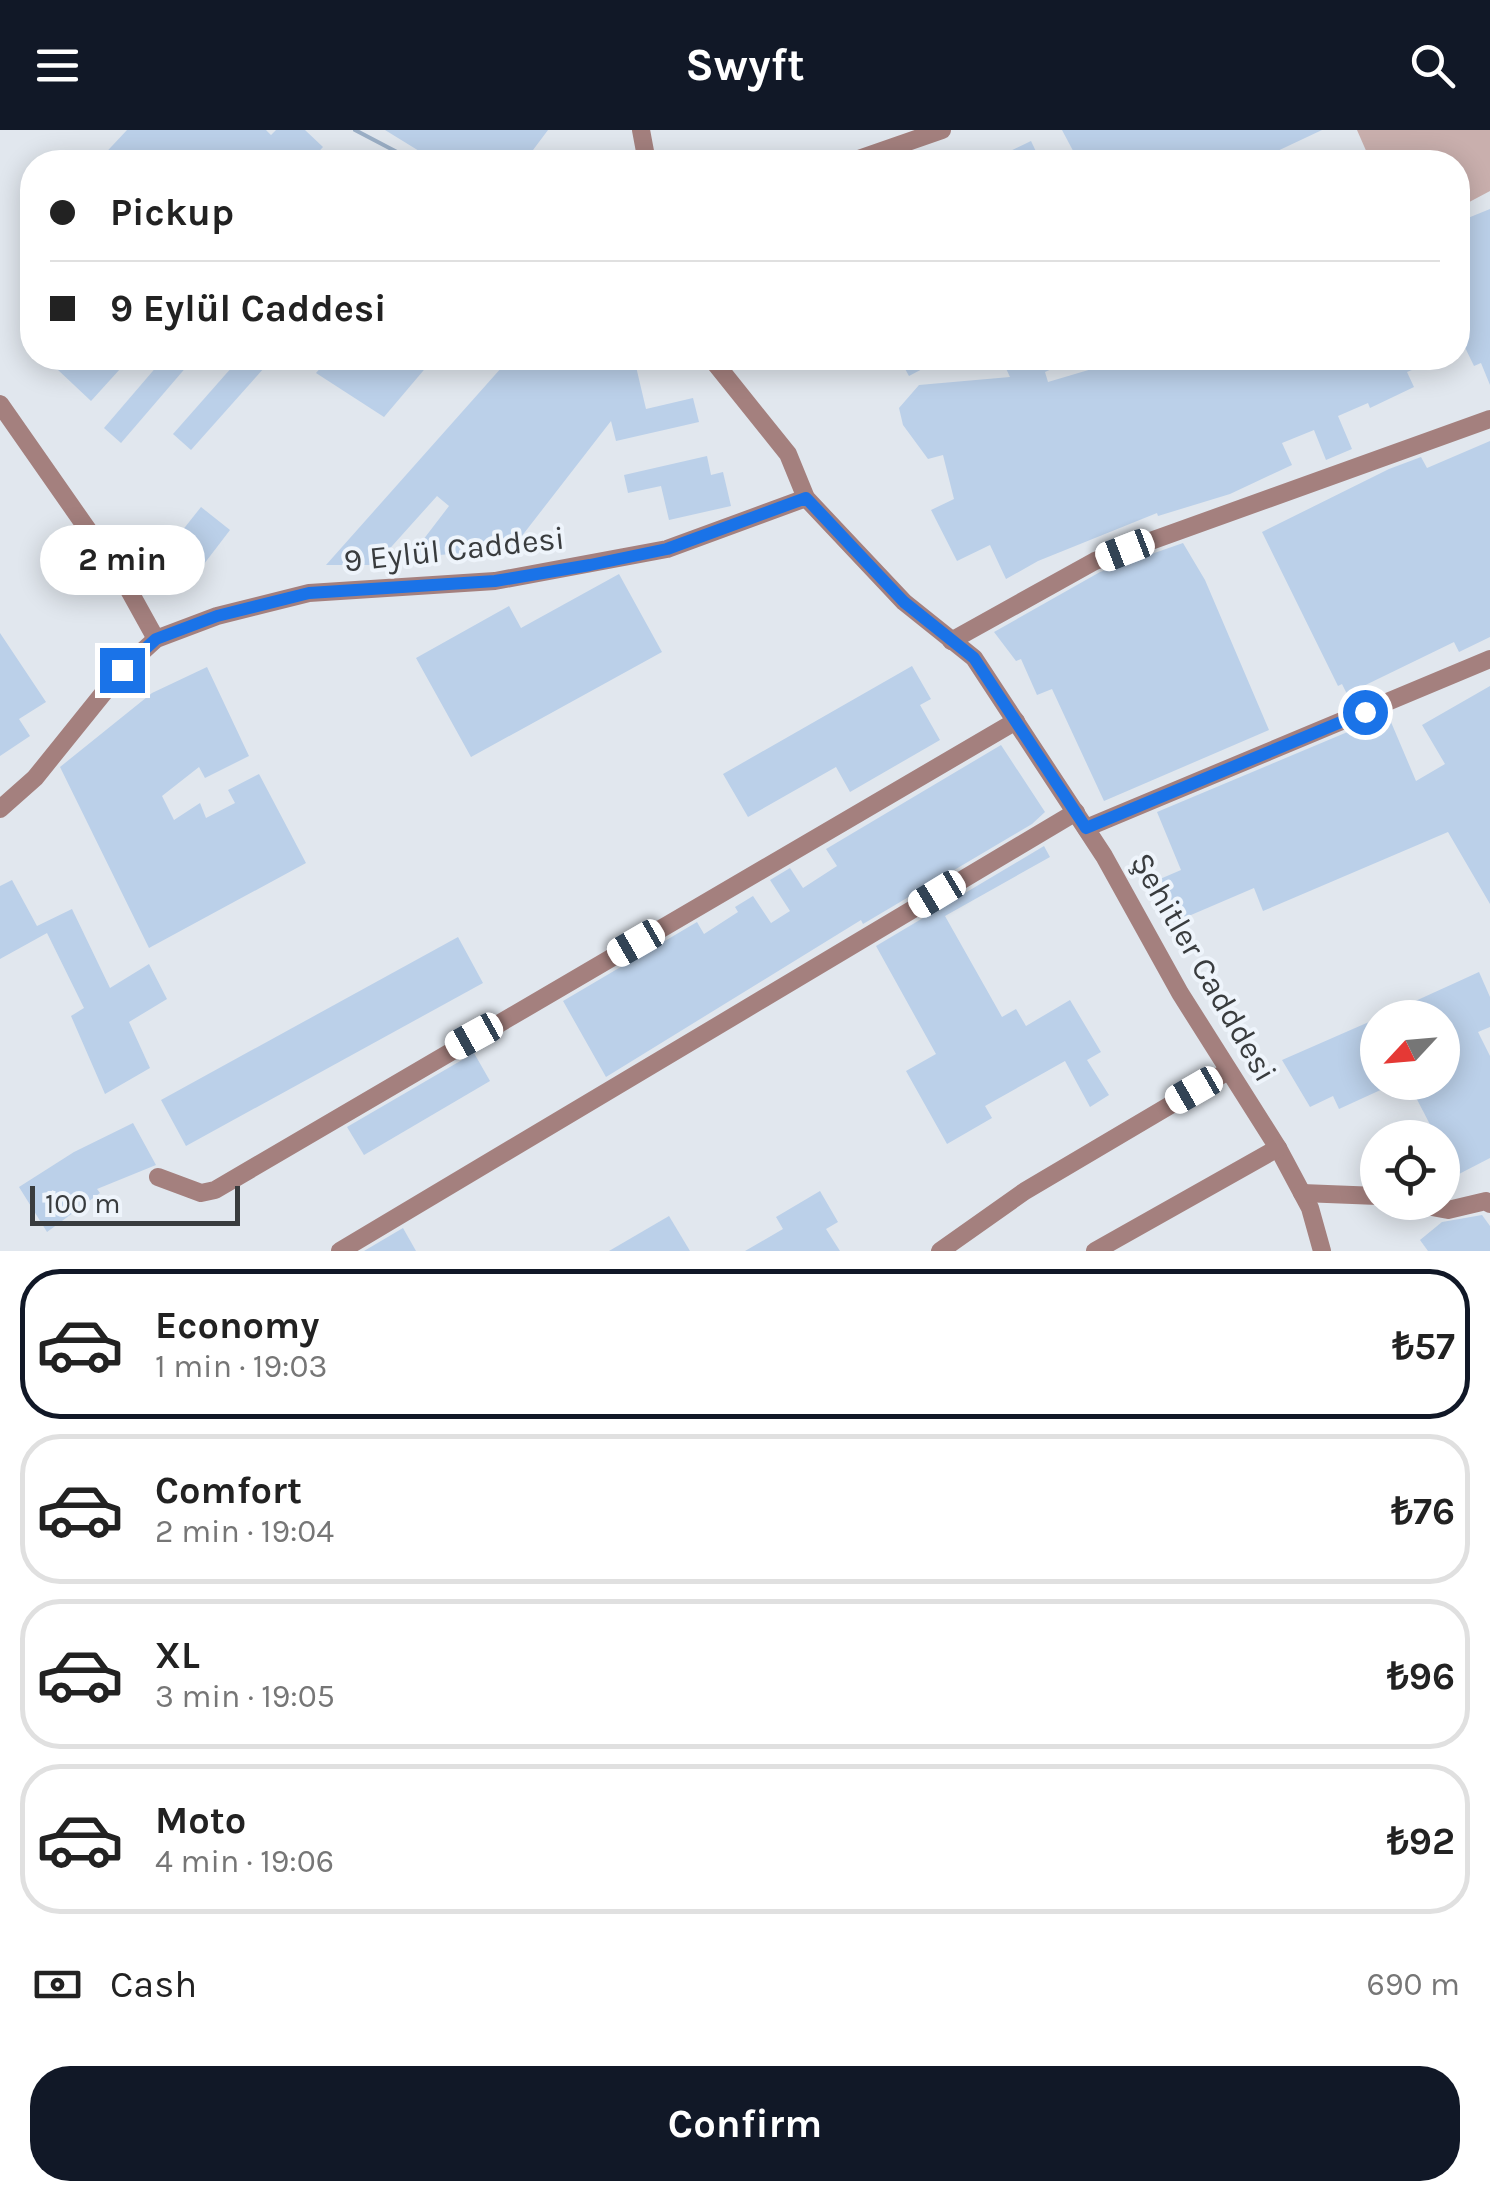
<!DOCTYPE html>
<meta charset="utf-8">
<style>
body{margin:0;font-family:Karla,sans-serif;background:#f2f2f2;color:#222;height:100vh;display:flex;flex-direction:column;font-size:38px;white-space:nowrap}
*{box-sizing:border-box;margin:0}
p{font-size:32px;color:#767676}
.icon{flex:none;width:55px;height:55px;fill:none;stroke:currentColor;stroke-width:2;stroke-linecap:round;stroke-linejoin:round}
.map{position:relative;height:1121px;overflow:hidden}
.drawer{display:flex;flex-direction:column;background:#fff;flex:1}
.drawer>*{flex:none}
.banner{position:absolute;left:20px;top:20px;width:1450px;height:220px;border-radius:40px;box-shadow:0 5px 25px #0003;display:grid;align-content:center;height:220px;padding:0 30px;background:#fff}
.needle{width:65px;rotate:244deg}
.fabs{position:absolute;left:1360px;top:870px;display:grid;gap:20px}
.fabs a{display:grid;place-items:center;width:100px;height:100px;border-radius:50%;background:#fff;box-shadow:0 5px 25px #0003;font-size:50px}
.scale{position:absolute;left:30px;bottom:25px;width:210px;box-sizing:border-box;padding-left:10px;border:5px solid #393c3e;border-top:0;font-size:28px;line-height:35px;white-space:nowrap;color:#393c3e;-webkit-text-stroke:8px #eef4fb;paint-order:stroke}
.end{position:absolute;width:45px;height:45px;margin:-22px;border:12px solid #1a73e8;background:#fff;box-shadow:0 0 0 5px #fff}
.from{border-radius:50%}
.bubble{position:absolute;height:70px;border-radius:35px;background:#fff;box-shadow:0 5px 25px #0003;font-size:32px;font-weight:700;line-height:70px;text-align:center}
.car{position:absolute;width:30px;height:60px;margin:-30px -15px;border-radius:12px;box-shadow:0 0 8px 2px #0007;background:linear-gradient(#fff 24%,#345 0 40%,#fff 0 76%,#345 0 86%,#fff 0)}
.banner b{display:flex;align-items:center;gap:35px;height:95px;font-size:38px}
.banner b+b{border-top:2px solid #e0e0e0}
.banner i{width:25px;height:25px;background:#222}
ul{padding:18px 0 0;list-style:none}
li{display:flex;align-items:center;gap:30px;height:150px;margin:0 20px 15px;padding:0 10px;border:5px solid #e0e0e0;border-radius:40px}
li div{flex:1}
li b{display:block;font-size:38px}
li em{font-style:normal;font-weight:700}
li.active{border-color:#111827}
li>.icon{width:90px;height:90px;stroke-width:1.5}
.pay{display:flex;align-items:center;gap:25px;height:110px;padding:0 30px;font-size:38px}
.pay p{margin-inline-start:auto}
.cta{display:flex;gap:20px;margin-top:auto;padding:20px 30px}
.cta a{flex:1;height:115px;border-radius:40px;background:#111827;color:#fff;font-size:40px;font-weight:700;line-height:115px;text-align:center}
header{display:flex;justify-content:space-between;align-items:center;height:130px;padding:0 30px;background:#111827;color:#fff;font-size:45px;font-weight:700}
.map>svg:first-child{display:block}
.green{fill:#c9afad}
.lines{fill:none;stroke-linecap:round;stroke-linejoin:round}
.stream{stroke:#9bafc6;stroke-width:4}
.building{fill:#bbd0e9}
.minor{stroke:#a4807e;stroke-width:18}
.route{stroke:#1a73e8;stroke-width:12}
.labels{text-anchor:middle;stroke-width:8;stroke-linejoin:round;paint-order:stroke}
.street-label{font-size:32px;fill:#393c3e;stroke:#eef4fb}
</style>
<header><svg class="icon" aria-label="menu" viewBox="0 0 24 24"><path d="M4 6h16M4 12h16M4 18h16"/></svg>Swyft<svg class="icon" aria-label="search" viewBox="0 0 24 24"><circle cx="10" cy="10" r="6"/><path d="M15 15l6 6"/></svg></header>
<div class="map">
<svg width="1490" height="1121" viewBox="0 0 1490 1121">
<rect width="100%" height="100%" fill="#e1e7ee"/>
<path class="green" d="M1357 0H1490V61L1458 78V32H1371Z"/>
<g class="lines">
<path class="stream" d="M355 0 416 32"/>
</g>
<g class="building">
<path d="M127 0H266L271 5 276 0H305L323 17 309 32H97Z"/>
<path d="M385 0H548L524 32H437Z"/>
<path d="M1062 0H1322L1269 25 1273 32H1079Z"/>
<path d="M1031 11 1041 32H1009L1004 24Z"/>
<path d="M1490 79V255L1481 233 1474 236 1458 203V92Z"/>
<path d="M68 228H130L91 271 57 239Z"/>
<path d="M164 228H194L121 313 104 298Z"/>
<path d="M240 228H273L191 320 173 304Z"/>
<path d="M329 228H434L384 287 316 243Z"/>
<path d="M510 228H634L646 279 693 268 699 292 616 311 611 291 511 420 410 427 449 376 437 366 375 435H326Z"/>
<path d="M899 228H943L909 246Z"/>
<path d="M1001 228H1076L1045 242 1048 252 1129 228H1441L1407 242 1414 257 1370 278 1368 273 1338 286 1352 319 1326 330 1314 300 1282 313 1292 335 1230 364 1158 386 1157 383 1038 431 1006 449 990 415 957 431 931 380 954 369 943 325 928 329 903 295 899 278 919 255 1010 247Z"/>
<path d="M1490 311V507L1459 522 1454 512 1347 564 1342 554 1338 556 1262 402 1389 339 1421 327 1427 338Z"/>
<path d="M707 326 711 345 723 342 731 376 669 390 661 356 628 363 624 345Z"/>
<path d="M201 377 230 400 204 434 174 411Z"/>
<path d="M1183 413 1205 450 1269 600 1104 671 1052 559 1037 565 1021 529 1016 531 994 502 1100 442Z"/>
<path d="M619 444 662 522 471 627 416 528 509 476 521 498Z"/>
<path d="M0 503 46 572 19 589 30 606 0 626Z"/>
<path d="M912 536 931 569 920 575 940 610 850 662 836 637 748 687 723 644Z"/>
<path d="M207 537 249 626 205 648 199 637 162 666 174 690 200 673 206 688 235 673 228 660 259 644 306 733 149 818 60 637 152 563Z"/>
<path d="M1490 556V774L1448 702 1263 781 1254 758 1177 791 1160 749 1181 740 1157 682 1388 585 1416 651 1445 634 1422 595Z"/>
<path d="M1001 615 1045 682 1032 694 863 794 861 790 606 947 563 871 697 792 704 804 738 782 735 777 753 766 771 793 790 781 770 750 790 738 803 758 837 736 826 719Z"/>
<path d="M1044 716 1050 727 945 786 1002 887 1016 879 1026 896 1070 870 1101 922 1087 930 1109 965 1090 977 1065 931 985 976 992 988 947 1014 906 941 936 924 876 816Z"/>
<path d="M12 750 37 796 72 779 110 858 149 834 167 869 129 892 150 938 105 964 71 886 84 878 47 803 0 829V756Z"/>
<path d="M458 807 483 853 186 1016 161 970Z"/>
<path d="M1479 842 1490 867V897L1478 902 1490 926V1028L1459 1044 1442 1046V1008H1437L1408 952H1442V888H1378Z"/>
<path d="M1378 888V952H1398L1339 979 1333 966 1310 977 1282 930Z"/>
<path d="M474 923 490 951 364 1025 347 997Z"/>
<path d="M133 993 156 1035 97 1059 100 1063 47 1102 19 1057 74 1022Z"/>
<path d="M820 1061 838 1092 826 1099 840 1121H745L783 1099 776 1087Z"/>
<path d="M1482 1085 1490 1096V1121H1428L1420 1110 1442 1092Z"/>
<path d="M669 1086 690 1121H609Z"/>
<path d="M403 1098 416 1121H364Z"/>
</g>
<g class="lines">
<g class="minor">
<path d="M641 0 647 32"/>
<path d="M850 32 942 0"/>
<path d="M711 228 788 324 806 368 904 472 974 528 1104 726 1180 863 1278 1018 1310 1078 1322 1121"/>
<path d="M0 274 125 453 156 509"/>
<path d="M951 511 1095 431 1490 289"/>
<path d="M0 679 35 648 122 540 156 509 217 486 309 463 495 451 667 419 806 368"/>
<path d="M1086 698 1490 529"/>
<path d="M158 1047 201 1063 215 1060 1016 591"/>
<path d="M1302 1063 1378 1066"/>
<path d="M1405 1072 1448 1080 1486 1071 1490 1074"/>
<path d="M340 1121 1076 682"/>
<path d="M940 1121 1025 1061 1228 941"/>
<path d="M1095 1121 1278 1018"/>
</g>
</g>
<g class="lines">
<path class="route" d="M122 540 156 509 217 486 309 463 495 451 590 435 667 419 806 368 904 472 974 528 1086 698 1365 582"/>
</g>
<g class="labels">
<g class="street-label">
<text transform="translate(454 419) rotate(-6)" y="11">9 Eylül Caddesi</text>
<text transform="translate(1204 837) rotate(60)" y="11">Şehitler Cadddesi</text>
</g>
</g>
</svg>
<div class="fabs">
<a><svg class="needle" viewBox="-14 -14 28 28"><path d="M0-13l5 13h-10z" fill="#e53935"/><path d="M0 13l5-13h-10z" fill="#767676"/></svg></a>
<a><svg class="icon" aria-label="locate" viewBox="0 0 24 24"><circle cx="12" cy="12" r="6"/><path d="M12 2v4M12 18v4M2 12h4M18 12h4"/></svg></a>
</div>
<div class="scale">100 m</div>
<i class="end from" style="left:1365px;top:582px"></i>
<i class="end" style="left:122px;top:540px"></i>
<div class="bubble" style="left:40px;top:395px;width:165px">2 min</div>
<i class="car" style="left:1125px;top:420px;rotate:249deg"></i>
<i class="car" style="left:937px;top:764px;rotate:239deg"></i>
<i class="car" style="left:636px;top:813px;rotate:240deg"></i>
<i class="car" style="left:474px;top:906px;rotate:241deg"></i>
<i class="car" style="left:1194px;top:960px;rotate:240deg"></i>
<div class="banner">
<b><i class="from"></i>Pickup</b>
<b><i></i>9 Eylül Caddesi</b>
</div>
</div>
<section class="drawer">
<ul>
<li class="active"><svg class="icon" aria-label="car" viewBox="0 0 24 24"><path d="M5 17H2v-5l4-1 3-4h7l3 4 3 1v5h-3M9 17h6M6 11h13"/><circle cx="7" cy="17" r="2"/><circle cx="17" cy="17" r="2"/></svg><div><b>Economy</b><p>1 min · 19:03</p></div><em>₺57</em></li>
<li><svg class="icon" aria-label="car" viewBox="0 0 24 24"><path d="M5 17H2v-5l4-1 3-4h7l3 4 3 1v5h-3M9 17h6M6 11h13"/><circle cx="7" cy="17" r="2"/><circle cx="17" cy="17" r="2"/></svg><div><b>Comfort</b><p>2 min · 19:04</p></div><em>₺76</em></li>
<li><svg class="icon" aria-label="car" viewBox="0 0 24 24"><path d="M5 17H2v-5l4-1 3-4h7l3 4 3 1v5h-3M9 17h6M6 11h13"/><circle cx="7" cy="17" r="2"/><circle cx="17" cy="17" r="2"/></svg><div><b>XL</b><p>3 min · 19:05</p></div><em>₺96</em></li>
<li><svg class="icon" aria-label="car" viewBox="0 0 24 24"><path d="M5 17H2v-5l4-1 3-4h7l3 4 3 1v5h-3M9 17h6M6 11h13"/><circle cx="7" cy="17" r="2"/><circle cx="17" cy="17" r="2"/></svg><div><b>Moto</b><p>4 min · 19:06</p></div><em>₺92</em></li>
</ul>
<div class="pay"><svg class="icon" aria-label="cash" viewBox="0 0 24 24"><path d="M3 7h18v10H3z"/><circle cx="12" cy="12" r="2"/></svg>Cash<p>690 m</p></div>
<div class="cta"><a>Confirm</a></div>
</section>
